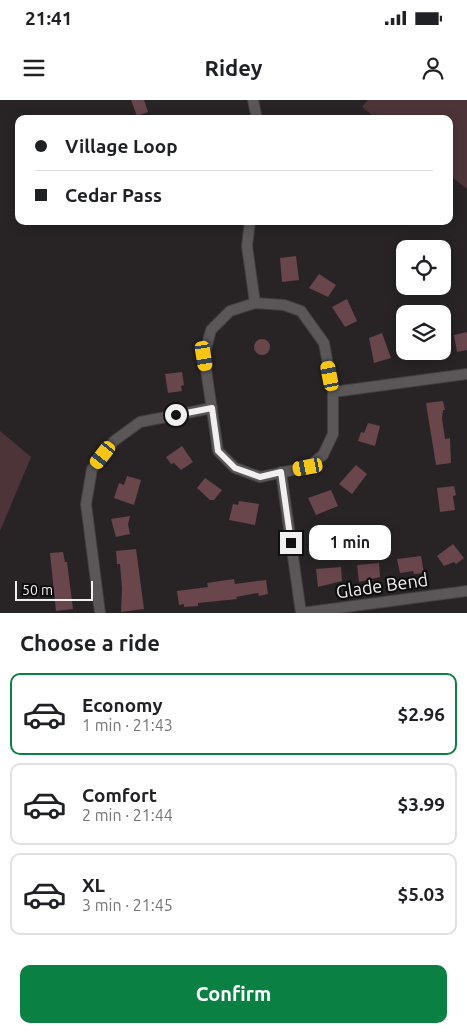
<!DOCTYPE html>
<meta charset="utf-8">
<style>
body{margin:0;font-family:Ubuntu,sans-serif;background:#f6f6f6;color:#202124;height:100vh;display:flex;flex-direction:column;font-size:19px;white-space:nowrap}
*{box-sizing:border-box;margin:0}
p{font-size:16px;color:#757577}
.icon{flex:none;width:28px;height:28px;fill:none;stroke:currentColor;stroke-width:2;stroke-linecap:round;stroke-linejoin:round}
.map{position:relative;height:513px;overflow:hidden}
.side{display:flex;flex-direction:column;background:#fff;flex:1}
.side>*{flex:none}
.top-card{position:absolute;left:15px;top:15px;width:438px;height:110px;border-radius:10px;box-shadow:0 2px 12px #0003;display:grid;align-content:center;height:110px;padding:0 20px;background:#fff}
.buttons{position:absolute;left:396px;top:140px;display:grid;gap:10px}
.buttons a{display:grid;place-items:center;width:55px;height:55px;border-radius:10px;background:#fff;box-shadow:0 2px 12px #0003;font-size:25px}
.scale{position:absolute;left:15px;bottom:12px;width:78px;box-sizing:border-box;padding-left:5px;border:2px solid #f1efef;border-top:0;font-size:14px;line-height:18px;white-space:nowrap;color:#f1efef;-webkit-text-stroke:4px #0f0e0e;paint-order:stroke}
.end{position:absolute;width:22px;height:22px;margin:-11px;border:6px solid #f1efef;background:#111;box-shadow:0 0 0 2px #111}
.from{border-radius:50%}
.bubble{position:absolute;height:35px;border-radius:10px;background:#fff;box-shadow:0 2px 12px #0003;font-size:16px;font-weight:600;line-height:35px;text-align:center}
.car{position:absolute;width:15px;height:30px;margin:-15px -8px;border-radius:6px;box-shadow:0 0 4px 1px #0007;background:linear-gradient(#f5c518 24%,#345 0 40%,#f5c518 0 76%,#345 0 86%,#f5c518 0)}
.top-card b{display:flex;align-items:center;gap:18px;height:48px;font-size:19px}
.top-card b+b{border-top:1px solid #e0e0e0}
.top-card i{width:12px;height:12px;background:#202124}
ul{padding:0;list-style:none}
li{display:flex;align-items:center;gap:15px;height:82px;margin:0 10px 8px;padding:0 10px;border:2px solid #e0e0e0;border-radius:10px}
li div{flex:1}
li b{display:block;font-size:19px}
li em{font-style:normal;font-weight:600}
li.on{border-color:#0b8043}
li>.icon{width:45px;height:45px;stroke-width:1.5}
h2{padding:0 20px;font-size:22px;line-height:60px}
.primary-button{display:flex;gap:10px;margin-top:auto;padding:10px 20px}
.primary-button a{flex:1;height:58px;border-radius:10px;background:#0b8043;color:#fff;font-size:20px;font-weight:600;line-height:58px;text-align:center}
.status{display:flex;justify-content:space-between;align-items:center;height:35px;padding:0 25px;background:#fff;direction:ltr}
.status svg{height:14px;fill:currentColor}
header{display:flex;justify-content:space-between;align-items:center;height:65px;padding:0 20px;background:#fff;font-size:22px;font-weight:600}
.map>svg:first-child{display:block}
.green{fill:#4d3439}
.building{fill:#69454c}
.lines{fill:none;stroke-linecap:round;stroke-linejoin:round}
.street-casing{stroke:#423f40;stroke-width:12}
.street{stroke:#5b5758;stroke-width:10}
.route{stroke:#f1efef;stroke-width:6}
.labels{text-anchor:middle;stroke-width:4.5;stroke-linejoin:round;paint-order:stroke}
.street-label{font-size:18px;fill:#f1efef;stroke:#0f0e0e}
</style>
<div class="status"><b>21:41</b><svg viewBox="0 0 49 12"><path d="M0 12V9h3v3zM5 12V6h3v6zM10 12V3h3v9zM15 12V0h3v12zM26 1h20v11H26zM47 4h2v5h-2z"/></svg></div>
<header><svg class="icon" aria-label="menu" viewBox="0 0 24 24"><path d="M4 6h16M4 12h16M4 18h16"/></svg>Ridey<svg class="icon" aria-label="person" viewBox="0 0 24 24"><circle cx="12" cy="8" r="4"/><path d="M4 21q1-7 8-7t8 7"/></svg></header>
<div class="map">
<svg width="467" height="513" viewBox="0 0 467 513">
<rect width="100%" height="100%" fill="#282425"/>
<g class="green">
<path d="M368 0H467V89L449 75V19H377L362 7Z"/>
<path d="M0 331 31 357 0 431Z"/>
</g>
<g class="building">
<path d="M131 0H144L148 12 137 16Z"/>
<path d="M296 156 299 180 282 182 280 158Z"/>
<path d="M319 174 336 185 328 197 309 188Z"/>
<path d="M347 199 357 221 345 227 332 207Z"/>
<path d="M467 232V250L457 252 454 235Z"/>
<path d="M382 233 391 258 374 263 369 238Z"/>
<circle cx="262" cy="247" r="8"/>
<path d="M182 272 184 285 181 286 182 291 168 293 165 274Z"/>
<path d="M443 301 445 310H443L442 318 445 339 450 338 451 363 436 365 426 303Z"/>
<path d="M368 323 380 326 375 346 358 341 361 332 364 333Z"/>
<path d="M182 346 193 362 181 370 174 363 171 364 166 357Z"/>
<path d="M356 365 367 374 352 394 339 384Z"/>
<path d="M127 376 141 380 134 405 114 398 119 383 124 385Z"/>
<path d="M205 378 222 390 214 400H210L197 388Z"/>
<path d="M454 386 456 395 453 396 455 410 440 412 437 388Z"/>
<path d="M331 390 338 406 316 415 308 398Z"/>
<path d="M239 401 259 404 255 425 229 420 233 404 238 405Z"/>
<path d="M130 416 128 424 130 434 116 437 111 419Z"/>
<path d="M453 444 464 458 456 464 454 462 444 466 437 456Z"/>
<path d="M136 449 144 509 121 512 122 488 120 464H117L116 451Z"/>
<path d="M63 452 65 462H67L73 509 56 511 50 453Z"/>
<path d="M421 456 424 473 414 474 413 471 400 473 397 459Z"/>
<path d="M379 463 380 477 359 482 357 465Z"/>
<path d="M341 467 342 481 318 487 316 469Z"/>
<path d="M234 479 235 484 266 480 268 494 259 496 258 493 236 497 237 499 198 503V506L184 507V504L179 505 177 491 208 487 207 483Z"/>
</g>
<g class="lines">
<defs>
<g id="street">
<path d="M253 0 257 19"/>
<path d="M250 121 247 146 255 203"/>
<path d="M255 203 284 205 301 211 324 243 333 292V334L323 355 308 367 260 377 235 368 218 351 204 256 211 230 230 211Z"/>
<path d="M333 292 467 274"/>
<path d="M281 372 301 513"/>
<path d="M100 513 86 404 92 369 114 341 140 322 212 308"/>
<path d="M301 513 467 491"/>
</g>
</defs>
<use href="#street" class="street-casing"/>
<use href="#street" class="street"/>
</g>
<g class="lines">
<path class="route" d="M176 315 212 308 218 351 235 368 260 377 281 372 291 443"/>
</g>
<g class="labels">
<g class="street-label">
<text transform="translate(382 486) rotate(-8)" y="6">Glade Bend</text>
</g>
</g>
</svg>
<div class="buttons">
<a><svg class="icon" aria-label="locate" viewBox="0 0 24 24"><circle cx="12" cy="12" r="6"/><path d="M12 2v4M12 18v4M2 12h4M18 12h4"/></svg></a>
<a><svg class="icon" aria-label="layers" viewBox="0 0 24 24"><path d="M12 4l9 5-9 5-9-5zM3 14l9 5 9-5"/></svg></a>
</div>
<div class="scale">50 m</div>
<i class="end from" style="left:176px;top:315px"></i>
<i class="end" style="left:291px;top:443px"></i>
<div class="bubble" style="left:309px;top:425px;width:82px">1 min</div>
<i class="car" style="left:204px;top:256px;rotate:171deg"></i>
<i class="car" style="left:330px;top:276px;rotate:349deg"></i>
<i class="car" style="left:103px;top:355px;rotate:218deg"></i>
<i class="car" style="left:308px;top:367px;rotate:259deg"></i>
<div class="top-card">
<b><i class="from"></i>Village Loop</b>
<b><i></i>Cedar Pass</b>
</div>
</div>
<section class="side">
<h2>Choose a ride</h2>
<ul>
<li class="on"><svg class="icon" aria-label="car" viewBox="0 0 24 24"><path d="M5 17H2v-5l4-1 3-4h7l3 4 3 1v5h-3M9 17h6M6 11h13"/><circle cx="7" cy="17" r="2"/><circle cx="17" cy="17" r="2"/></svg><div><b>Economy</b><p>1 min · 21:43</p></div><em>$2.96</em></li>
<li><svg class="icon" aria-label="car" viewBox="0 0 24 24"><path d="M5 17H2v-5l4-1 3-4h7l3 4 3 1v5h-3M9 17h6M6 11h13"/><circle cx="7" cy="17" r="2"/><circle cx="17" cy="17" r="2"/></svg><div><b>Comfort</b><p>2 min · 21:44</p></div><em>$3.99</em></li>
<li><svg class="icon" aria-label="car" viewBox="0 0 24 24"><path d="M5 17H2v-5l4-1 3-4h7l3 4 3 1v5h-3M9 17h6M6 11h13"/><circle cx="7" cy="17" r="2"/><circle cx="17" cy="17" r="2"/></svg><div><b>XL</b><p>3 min · 21:45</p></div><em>$5.03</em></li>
</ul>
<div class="primary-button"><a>Confirm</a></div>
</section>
